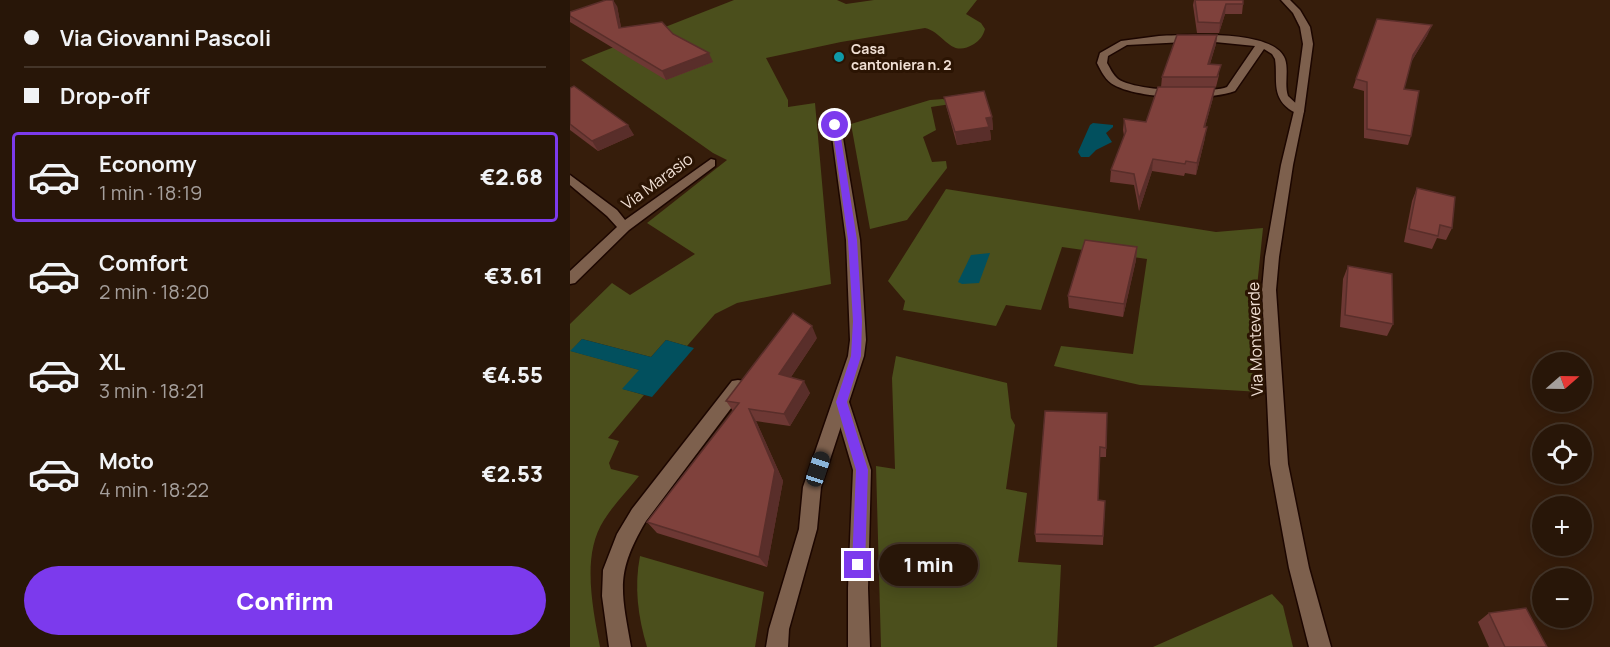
<!DOCTYPE html>
<meta charset="utf-8">
<style>
body{margin:0;font-family:Manrope,sans-serif;background:#301f12;color:#f1f3f6;height:100vh;display:flex;flex-direction:column;font-size:22px;white-space:nowrap}
*{box-sizing:border-box;margin:0}
p{font-size:20px;color:#a59f9c}
.icon{flex:none;width:33px;height:33px;fill:none;stroke:currentColor;stroke-width:2;stroke-linecap:round;stroke-linejoin:round}
.map{position:relative;flex:1;overflow:hidden}
.panel{display:flex;flex-direction:column;background:#281608;width:570px}
.panel>*{flex:none}
.top-card{display:grid;align-content:center;height:132px;padding:0 24px;background:#281608}
.needle{width:39px;rotate:70deg}
.tools{position:absolute;left:962px;top:352px;display:grid;gap:12px}
.tools a{display:grid;place-items:center;width:60px;height:60px;border-radius:50%;background:#281608;box-shadow:0 3px 15px #0003,0 0 0 2px #443529;font-size:30px}
.end{position:absolute;width:27px;height:27px;margin:-14px;border:8px solid #7c3aed;background:#fff;box-shadow:0 0 0 3px #fff}
.from{border-radius:50%}
.bubble{position:absolute;height:42px;border-radius:21px;background:#281608;box-shadow:0 3px 15px #0003,0 0 0 2px #443529;font-size:20px;font-weight:800;line-height:42px;text-align:center}
.car{position:absolute;width:18px;height:36px;margin:-18px -9px;border-radius:8px;box-shadow:0 0 4px 2px #0007;background:linear-gradient(#222 24%,#8ab4d8 0 40%,#222 0 76%,#8ab4d8 0 86%,#222 0)}
.top-card b{display:flex;align-items:center;gap:21px;height:57px;font-size:22px}
.top-card b+b{border-top:2px solid #443529}
.top-card i{width:15px;height:15px;background:#f1f3f6}
ul{padding:0;list-style:none}
li{display:flex;align-items:center;gap:18px;height:90px;margin:0 12px 9px;padding:0 12px;border:3px solid transparent;border-radius:6px}
li div{flex:1}
li b{display:block;font-size:22px}
li em{font-style:normal;font-weight:800}
li.selected{border-color:#7c3aed}
li>.icon{width:54px;height:54px;stroke-width:1.5}
.button{display:flex;gap:12px;margin-top:auto;padding:12px 24px}
.button a{flex:1;height:69px;border-radius:36px;background:#7c3aed;color:#fff;font-size:24px;font-weight:800;line-height:69px;text-align:center}
main{display:flex;flex:1;min-height:0}
.map>svg:first-child{display:block}
.green{fill:#4b4f1c}
.water{fill:#02505e}
.lines{fill:none;stroke-linecap:round;stroke-linejoin:round}
.lane-casing{stroke:#1c0600;stroke-width:3}
.street-casing{stroke:#1c0600;stroke-width:3}
.lane{fill:#7d604d;fill-rule:evenodd}
.street{fill:#7d604d;fill-rule:evenodd}
.wall{fill:#6d3834}
.shaded-wall{fill:#592e2a}
.building{fill:#7f413c;stroke:#592e2a;stroke-width:1.5}
.route{fill:#7c3aed}
.culture-dot{fill:#0f9aa8;stroke:#2b1403;stroke-width:2}
.labels{text-anchor:middle;stroke-width:6;stroke-linejoin:round;paint-order:stroke}
.far-poi-label{font-size:14px;font-weight:bold;fill:#f1e0d5;stroke:#2b1403;text-anchor:start}
.street-label{font-size:16px;fill:#f1e0d5;stroke:#2b1403}
</style>
<main>
<section class="panel">
<div class="top-card">
<b><i class="from"></i>Via Giovanni Pascoli</b>
<b><i></i>Drop-off</b>
</div>
<ul>
<li class="selected"><svg class="icon" aria-label="car" viewBox="0 0 24 24"><path d="M5 17H2v-5l4-1 3-4h7l3 4 3 1v5h-3M9 17h6M6 11h13"/><circle cx="7" cy="17" r="2"/><circle cx="17" cy="17" r="2"/></svg><div><b>Economy</b><p>1 min · 18:19</p></div><em>€2.68</em></li>
<li><svg class="icon" aria-label="car" viewBox="0 0 24 24"><path d="M5 17H2v-5l4-1 3-4h7l3 4 3 1v5h-3M9 17h6M6 11h13"/><circle cx="7" cy="17" r="2"/><circle cx="17" cy="17" r="2"/></svg><div><b>Comfort</b><p>2 min · 18:20</p></div><em>€3.61</em></li>
<li><svg class="icon" aria-label="car" viewBox="0 0 24 24"><path d="M5 17H2v-5l4-1 3-4h7l3 4 3 1v5h-3M9 17h6M6 11h13"/><circle cx="7" cy="17" r="2"/><circle cx="17" cy="17" r="2"/></svg><div><b>XL</b><p>3 min · 18:21</p></div><em>€4.55</em></li>
<li><svg class="icon" aria-label="car" viewBox="0 0 24 24"><path d="M5 17H2v-5l4-1 3-4h7l3 4 3 1v5h-3M9 17h6M6 11h13"/><circle cx="7" cy="17" r="2"/><circle cx="17" cy="17" r="2"/></svg><div><b>Moto</b><p>4 min · 18:22</p></div><em>€2.53</em></li>
</ul>
<div class="button"><a>Confirm</a></div>
</section>
<div class="map">
<svg width="1040" height="647" viewBox="0 0 1040 647">
<rect width="100%" height="100%" fill="#361d0b"/>
<g class="green">
<path d="M164 0H267L276 4 304 0H407L396 14 411 23 415 29C413 36 410 40 404 44 380 59 375 33 355 28L271 42 196 58 218 100V107L245 103 261 284 167 303 145 314 117 346 96 340 81 357 12 339 1 351 70 370 53 389 74 395 38 438 49 441 39 463 41 469 69 476C58 490 44 504 34 520 11 555 23 609 30 647H0V324L42 283 60 295 125 254 77 223 157 160 143 153 11 60Z"/>
<path d="M373 99 381 104 361 107 366 130 353 137 362 162 376 161 377 168 337 220 300 229 281 124 360 100Z"/>
<path d="M376 189 646 232 693 228 686 297 691 392 570 385 484 366 491 346 563 354 577 259 492 247 471 310 436 305 426 326 333 310 335 301 318 281Z"/>
<path d="M326 356 437 383 441 418 445 425 436 489 457 493 448 562 491 565 487 647H311L306 466 325 469 322 378Z"/>
<path d="M70 556 194 592 185 647H77C68 617 64 587 70 556Z"/>
<path d="M702 594 713 606 723 647H583Z"/>
</g>
<g class="water">
<path d="M523 123 543 125V127L536 133 542 142 526 150 519 157H511L508 152 520 125Z"/>
<path d="M420 253 409 283 392 284 388 282 401 255Z"/>
<path d="M12 339 81 357 96 340 124 348 82 397 52 389 69 370 0 351Z"/>
</g>
<g class="lines">
<defs>
<g id="lane">
<path d="M589 36C617 35 704 29 715 59 719 71 714 84 718 96L734 111 733 113C727 114 725 113 719 109 701 95 708 79 705 59L702 54 694 49 665 91C638 101 569 99 544 85 536 81 531 71 527 63L530 53 551 41ZM635 41 685 46 657 87C638 94 565 91 548 79 543 75 540 68 537 63L538 56 557 45Z"/>
<path d="M168 380 174 381 176 386 174 391 76 521C45 573 51 590 61 647H39L32 596 33 570 47 534 62 509 162 381Z"/>
<path d="M271 395 277 397 279 402 301 470 298 588 300 647H278V588L283 470 263 402 265 397Z"/>
</g>
<g id="street">
<path d="M711 0H720L730 10 740 27 743 44 734 111 723 165 709 257 706 290 718 464 739 568 761 647H739L719 568 700 464 692 290 695 257 711 165 724 111 733 44 730 27 723 13Z"/>
<path d="M264 111 269 114 290 240 296 340 294 356 251 487 247 529 219 629 218 647H196L199 629 229 529 233 487 278 356 280 340 276 240 259 114Z"/>
<path d="M141 159 145 160V166L59 230 5 283 0 284V271L47 227 37 216 0 185V175L47 210 55 220Z"/>
</g>
</defs>
<use href="#lane" class="lane-casing"/>
<use href="#street" class="street-casing"/>
<use href="#lane" class="lane"/>
<use href="#street" class="street"/>
</g>
<g class="wall">
<path d="M624 0H673V4L672 14H655L649 33H627L623 5Z"/>
<path d="M47 6 51 28 103 34 143 62 96 80 0 22V12Z"/>
<path d="M858 34 841 62 834 89 841 136 838 145 794 138V91L783 88 786 79Z"/>
<path d="M647 35 646 44 640 64 649 75 646 87H645L643 98 635 127V138L626 175 615 173 614 176 582 171 569 211 564 185 540 182 541 170 554 136 553 130 554 119 576 122 591 87 592 77Z"/>
<path d="M0 88 64 135 28 151 0 130Z"/>
<path d="M374 97 422 117 423 130H420L421 140 387 145 377 109Z"/>
<path d="M847 188 882 228 876 240 867 238 862 249 834 242 842 201Z"/>
<path d="M567 247 566 260 553 317 499 308 498 296Z"/>
<path d="M778 266 823 324 817 336 770 327 773 279Z"/>
<path d="M247 338 221 377 240 393 220 426 186 421 213 481 197 567 87 533 77 522 163 411 156 401Z"/>
<path d="M537 413 536 457H530L528 500 535 501 533 545 466 542 465 534Z"/>
<path d="M919 613 977 647H919L908 622Z"/>
</g>
<g class="shaded-wall">
<path d="M43 0 47 6 53 37 49 28Z"/>
<path d="M656 4 655 14 649 33 650 23Z"/>
<path d="M862 25 858 34 840 64 843 55Z"/>
<path d="M647 35 646 44 637 73 638 64Z"/>
<path d="M139 53 143 62 96 80 92 71Z"/>
<path d="M645 87 643 98 632 138 634 127Z"/>
<path d="M422 117 423 130H420L421 140 387 145 385 132 416 118Z"/>
<path d="M58 125 64 135 28 151 22 141Z"/>
<path d="M637 127 635 138 626 175 627 163Z"/>
<path d="M583 159 582 171 569 211V199Z"/>
<path d="M567 247 566 260 553 317 554 304Z"/>
<path d="M242 326 247 338 215 386 209 374Z"/>
<path d="M234 381 240 393 220 426 214 414Z"/>
<path d="M179 409 186 421 213 481 197 567 189 557Z"/>
</g>
<g class="building">
<path d="M36 0H43L49 28 92 22 103 34 139 53 92 71 0 16V12Z"/>
<path d="M625 0H673V4H656L650 23 628 22Z"/>
<path d="M807 19 862 25 843 55 834 89 849 91 841 136 797 129V82L786 79Z"/>
<path d="M607 35H647L638 64 651 65 647 77H592Z"/>
<path d="M4 86 58 125 22 141 0 124V88Z"/>
<path d="M588 87H645L634 127H637L627 163 616 161 615 164 583 159 569 199 564 174 541 170 556 131 554 119 576 122Z"/>
<path d="M414 91 422 117 416 118 419 127 385 132 374 97Z"/>
<path d="M847 188 885 197 882 228 870 225 868 236 839 229Z"/>
<path d="M515 240 567 247 554 304 498 296Z"/>
<path d="M778 266 822 274 823 324 775 315Z"/>
<path d="M223 313 242 326 209 374 234 381 214 414 179 409 205 470 189 557 77 522 169 403 156 401Z"/>
<path d="M475 411 537 413 536 448 530 447 528 500 535 501 533 536 465 534Z"/>
<path d="M956 608 977 647H935L919 613Z"/>
</g>
<path class="route" d="M265 123 269 125 287 240 292 321 291 356 277 402 298 470 295 565 293 569 288 571 284 569 282 565 286 470 266 402 281 356 283 321 278 240 262 125Z"/>
<circle class="culture-dot" cx="269" cy="57" r="6"/>
<g class="labels">
<g class="far-poi-label">
<text x="281" y="54">Casa<tspan x="281" dy="16">cantoniera n. 2</tspan></text>
</g>
<g class="street-label">
<text transform="translate(87 181) rotate(-36)" y="6">Via Marasio</text>
<text transform="translate(685 339) rotate(-92)" y="6">Via Monteverde</text>
</g>
</g>
</svg>
<div class="tools">
<a><svg class="needle" viewBox="-14 -14 28 28"><path d="M0-13l5 13h-10z" fill="#e53935"/><path d="M0 13l5-13h-10z" fill="#a59f9c"/></svg></a>
<a><svg class="icon" aria-label="locate" viewBox="0 0 24 24"><circle cx="12" cy="12" r="6"/><path d="M12 2v4M12 18v4M2 12h4M18 12h4"/></svg></a>
<a>+</a>
<a>−</a>
</div>
<i class="end from" style="left:265px;top:125px"></i>
<i class="end" style="left:288px;top:565px"></i>
<div class="bubble" style="left:309px;top:544px;width:99px">1 min</div>
<i class="car" style="left:248px;top:469px;rotate:18deg"></i>
</div>
</main>
